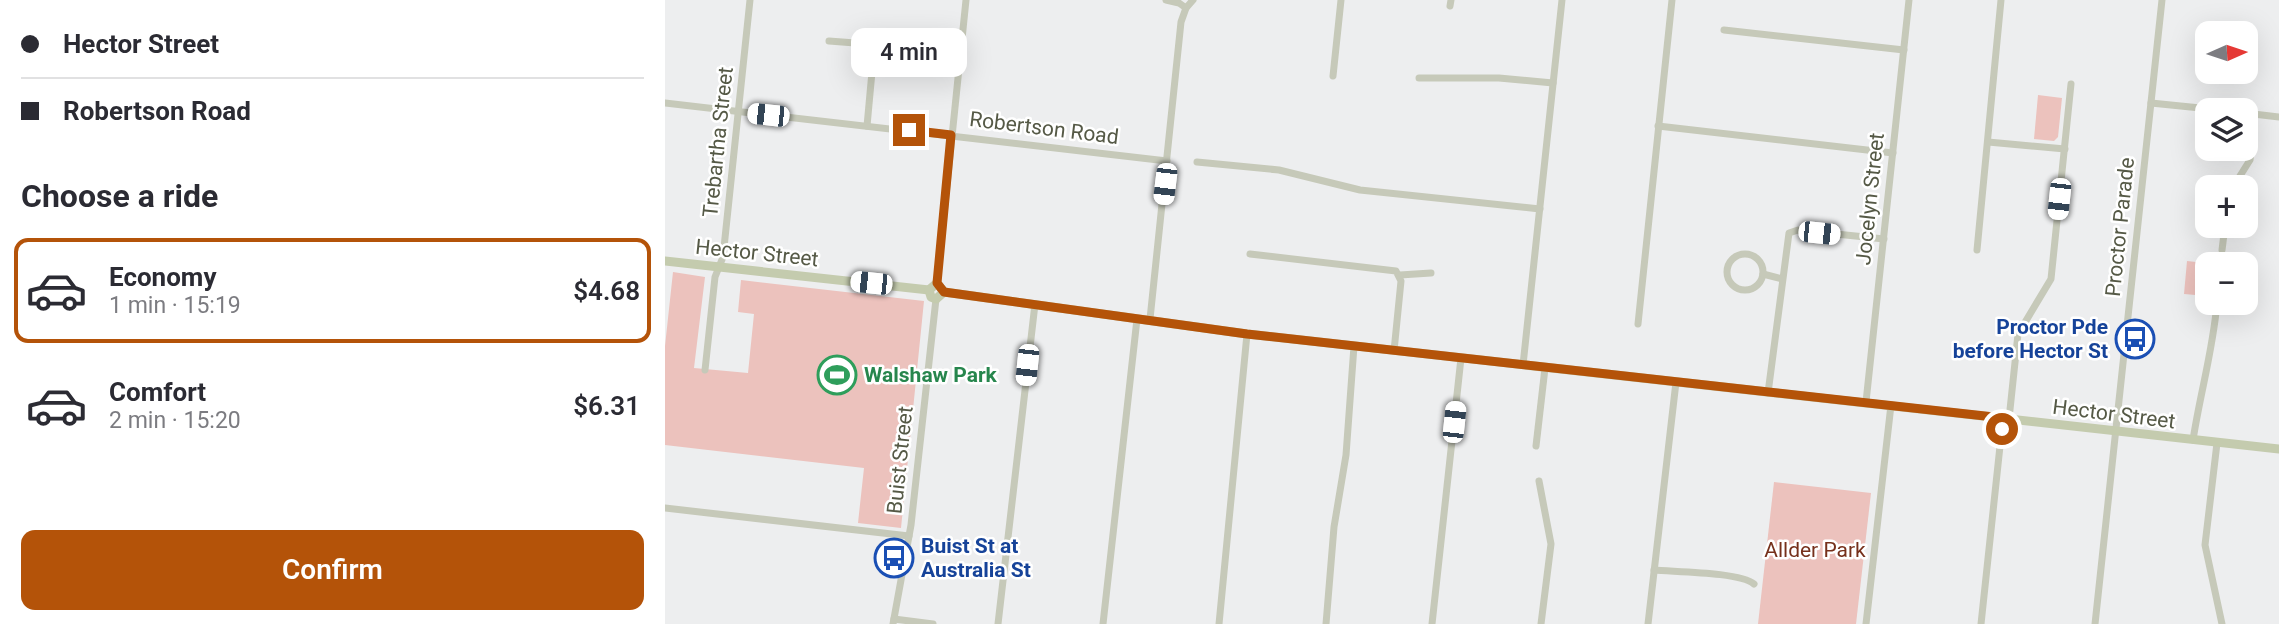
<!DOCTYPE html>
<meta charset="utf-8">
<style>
body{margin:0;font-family:Roboto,sans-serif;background:#f7f7f7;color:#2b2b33;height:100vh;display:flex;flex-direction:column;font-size:26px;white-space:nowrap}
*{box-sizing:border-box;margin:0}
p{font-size:23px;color:#7c7c81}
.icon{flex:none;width:38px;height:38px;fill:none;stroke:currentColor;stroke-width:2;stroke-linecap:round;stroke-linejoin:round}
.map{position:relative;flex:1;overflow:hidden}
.side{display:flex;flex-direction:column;background:#fff;width:665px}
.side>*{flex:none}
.banner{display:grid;align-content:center;height:154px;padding:0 21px;background:#fff}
.needle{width:46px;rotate:87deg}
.controls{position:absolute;left:1530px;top:21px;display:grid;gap:14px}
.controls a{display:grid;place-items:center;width:63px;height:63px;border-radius:14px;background:#fff;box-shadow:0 7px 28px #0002;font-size:35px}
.end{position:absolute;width:32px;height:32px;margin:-16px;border:9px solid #b45309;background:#fff;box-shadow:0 0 0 4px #fff}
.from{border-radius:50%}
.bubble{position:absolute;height:49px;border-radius:14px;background:#fff;box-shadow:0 7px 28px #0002;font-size:23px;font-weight:600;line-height:49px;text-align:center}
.car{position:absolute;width:21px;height:42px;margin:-21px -10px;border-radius:9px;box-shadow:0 0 5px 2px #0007;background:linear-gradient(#fff 24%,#345 0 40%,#fff 0 76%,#345 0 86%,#fff 0)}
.banner b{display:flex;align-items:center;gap:24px;height:66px;font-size:26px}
.banner b+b{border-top:2px solid #e1e1e2}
.banner i{width:18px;height:18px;background:#2b2b33}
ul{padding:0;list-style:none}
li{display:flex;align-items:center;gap:21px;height:105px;margin:0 14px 10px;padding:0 7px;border:4px solid transparent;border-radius:14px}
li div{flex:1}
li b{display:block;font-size:26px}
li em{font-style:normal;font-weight:600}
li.on{border-color:#b45309}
li>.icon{width:63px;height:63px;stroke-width:1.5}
h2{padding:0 21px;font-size:32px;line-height:84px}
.button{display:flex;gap:14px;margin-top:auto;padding:14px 21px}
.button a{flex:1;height:80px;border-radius:14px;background:#b45309;color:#fff;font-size:28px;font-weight:600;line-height:80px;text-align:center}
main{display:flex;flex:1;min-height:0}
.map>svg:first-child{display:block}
.green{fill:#ecc2bd}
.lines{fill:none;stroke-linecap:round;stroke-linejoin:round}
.minor{stroke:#c6c9b9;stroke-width:7}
.major{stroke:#c4cbae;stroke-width:9}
.route{stroke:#b45309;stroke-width:9}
.labels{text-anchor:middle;stroke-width:5;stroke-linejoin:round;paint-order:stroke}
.street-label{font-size:21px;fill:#555946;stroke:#fff}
.transit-label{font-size:21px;font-weight:bold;fill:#164399;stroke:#fff;text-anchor:end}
.leisure-label{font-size:21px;font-weight:bold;fill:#27864d;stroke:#fff;text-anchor:start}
.park-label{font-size:21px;fill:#76301b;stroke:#fff}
</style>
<main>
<section class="side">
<div class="banner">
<b><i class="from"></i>Hector Street</b>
<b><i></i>Robertson Road</b>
</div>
<h2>Choose a ride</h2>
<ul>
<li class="on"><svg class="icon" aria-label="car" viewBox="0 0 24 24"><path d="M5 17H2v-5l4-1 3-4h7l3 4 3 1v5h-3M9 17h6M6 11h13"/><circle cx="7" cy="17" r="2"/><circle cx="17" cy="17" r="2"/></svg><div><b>Economy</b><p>1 min · 15:19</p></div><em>$4.68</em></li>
<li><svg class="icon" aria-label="car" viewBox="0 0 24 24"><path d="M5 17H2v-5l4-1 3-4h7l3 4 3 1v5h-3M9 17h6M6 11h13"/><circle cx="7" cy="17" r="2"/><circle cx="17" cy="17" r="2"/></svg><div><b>Comfort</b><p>2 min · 15:20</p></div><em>$6.31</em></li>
</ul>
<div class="button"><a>Confirm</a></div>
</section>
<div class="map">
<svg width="1614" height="624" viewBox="0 0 1614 624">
<rect width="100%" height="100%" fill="#edeeef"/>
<g class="green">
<path d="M1373 95 1397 98 1393 137 1389 141 1369 139Z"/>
<path d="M1522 261 1549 264H1542V296L1519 294Z"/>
<path d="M8 272 40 277 29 368 83 373 89 314 73 312 76 280 259 301 236 528 193 523 199 468 0 445V346Z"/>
<path d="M1109 482 1206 493 1191 624H1093Z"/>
</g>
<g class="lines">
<g class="minor">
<path d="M501 0 514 3 521 8"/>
<path d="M785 6 786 0"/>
<path d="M1059 30 1239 50"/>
<path d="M164 41 203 44 209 50 202 126"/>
<path d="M668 76 676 0"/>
<path d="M754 78H834L888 83"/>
<path d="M0 103 502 161"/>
<path d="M1486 103 1555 110"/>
<path d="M1580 113 1614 117"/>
<path d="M993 126 1228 153"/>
<path d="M1323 142 1400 149"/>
<path d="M532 162 614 170 695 190 875 209"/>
<path d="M1568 187 1585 160 1590 114"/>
<path d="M1312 250 1336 0"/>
<path d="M1557 250 1560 226"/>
<path d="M585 254 731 271 736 281 729 351"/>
<circle cx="1080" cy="272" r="18"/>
<path d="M1098 274 1117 279"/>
<path d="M735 275 766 273"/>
<path d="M272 283 301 0"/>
<path d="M485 319 516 22 521 8 528 0"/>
<path d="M973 324 1007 0"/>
<path d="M858 365 897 0"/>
<path d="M40 370 50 277 58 257 85 0"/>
<path d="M1103 393 1124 233 1133 230 1219 239"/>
<path d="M1201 402 1244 0"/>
<path d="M1344 419 1353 334 1386 279 1406 84"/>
<path d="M1528 440C1535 394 1548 350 1552 303"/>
<path d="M1552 443 1540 545 1557 624"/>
<path d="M871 446 880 368"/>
<path d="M874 481 886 544 876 624"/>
<path d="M0 508 244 536"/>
<path d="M989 570C1010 572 1075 572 1089 584"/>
<path d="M229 619 268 624"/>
<path d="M228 624 246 525 271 299"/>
<path d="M333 624 370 304"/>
<path d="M438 624 472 319"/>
<path d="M554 624 582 334"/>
<path d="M661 624 669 527 681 455 689 346"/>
<path d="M767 624 796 358"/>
<path d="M983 624 1011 382"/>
<path d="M1201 624 1226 405"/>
<path d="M1316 624 1338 418"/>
<path d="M1430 624 1497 0"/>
</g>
<g class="major">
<path d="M0 261 264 290"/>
<path d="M264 290 266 297 271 299 279 292"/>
<path d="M264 290 272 283 279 292"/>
<path d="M279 292 582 334 1614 449"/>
</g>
</g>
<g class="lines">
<path class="route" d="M244 130 286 135 272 283 279 292 582 334 1338 418 1337 429"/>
</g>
<defs>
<symbol id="bus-ring" viewBox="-11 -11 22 22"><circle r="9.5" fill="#fff" stroke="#1a4fb4" stroke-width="1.5"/><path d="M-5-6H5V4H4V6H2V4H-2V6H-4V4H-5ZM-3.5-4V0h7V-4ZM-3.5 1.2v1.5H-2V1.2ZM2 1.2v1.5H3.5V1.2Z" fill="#1a4fb4"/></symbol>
<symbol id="stadium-ring" viewBox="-11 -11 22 22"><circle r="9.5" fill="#fff" stroke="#2e9e5b" stroke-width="1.5"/><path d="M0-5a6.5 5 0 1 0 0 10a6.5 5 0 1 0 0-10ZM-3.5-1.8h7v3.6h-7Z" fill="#2e9e5b"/></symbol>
</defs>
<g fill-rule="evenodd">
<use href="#bus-ring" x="1448" y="317" width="44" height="44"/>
<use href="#stadium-ring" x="150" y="353" width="44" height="44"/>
<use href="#bus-ring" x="207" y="536" width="44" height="44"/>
</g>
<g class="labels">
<g class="street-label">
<text transform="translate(379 128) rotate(7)" y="7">Robertson Road</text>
<text transform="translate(53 142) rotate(-84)" y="7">Trebartha Street</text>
<text transform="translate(1205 199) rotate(-84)" y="7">Jocelyn Street</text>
<text transform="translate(1455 227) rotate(-84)" y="7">Proctor Parade</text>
<text transform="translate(92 253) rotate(6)" y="7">Hector Street</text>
<text transform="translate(1449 414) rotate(7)" y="7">Hector Street</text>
<text transform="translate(235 460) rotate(-84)" y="7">Buist Street</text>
</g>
<g class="transit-label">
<text x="1443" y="334">Proctor Pde<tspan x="1443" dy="24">before Hector St</tspan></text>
<text x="256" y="553" text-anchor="start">Buist St at<tspan x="256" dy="24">Australia St</tspan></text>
</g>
<g class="leisure-label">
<text x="199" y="382">Walshaw Park</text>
</g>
<g class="park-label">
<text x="1150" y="557">Allder Park</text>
</g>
</g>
</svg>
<div class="controls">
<a><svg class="needle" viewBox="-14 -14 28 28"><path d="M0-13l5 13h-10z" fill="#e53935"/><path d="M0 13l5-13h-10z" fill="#7c7c81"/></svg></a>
<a><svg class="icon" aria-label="layers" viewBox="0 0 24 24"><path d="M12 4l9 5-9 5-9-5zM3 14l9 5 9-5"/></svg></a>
<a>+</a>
<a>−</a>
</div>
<i class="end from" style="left:1337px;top:429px"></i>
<i class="end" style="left:244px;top:130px"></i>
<div class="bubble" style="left:186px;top:28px;width:116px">4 min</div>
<i class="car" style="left:103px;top:115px;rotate:276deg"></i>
<i class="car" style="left:500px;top:184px;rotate:187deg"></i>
<i class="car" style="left:1394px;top:199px;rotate:186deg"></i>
<i class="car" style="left:1154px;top:233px;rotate:96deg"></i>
<i class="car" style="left:206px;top:283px;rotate:276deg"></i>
<i class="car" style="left:362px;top:365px;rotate:186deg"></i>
<i class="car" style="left:789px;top:422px;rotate:6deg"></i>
</div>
</main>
